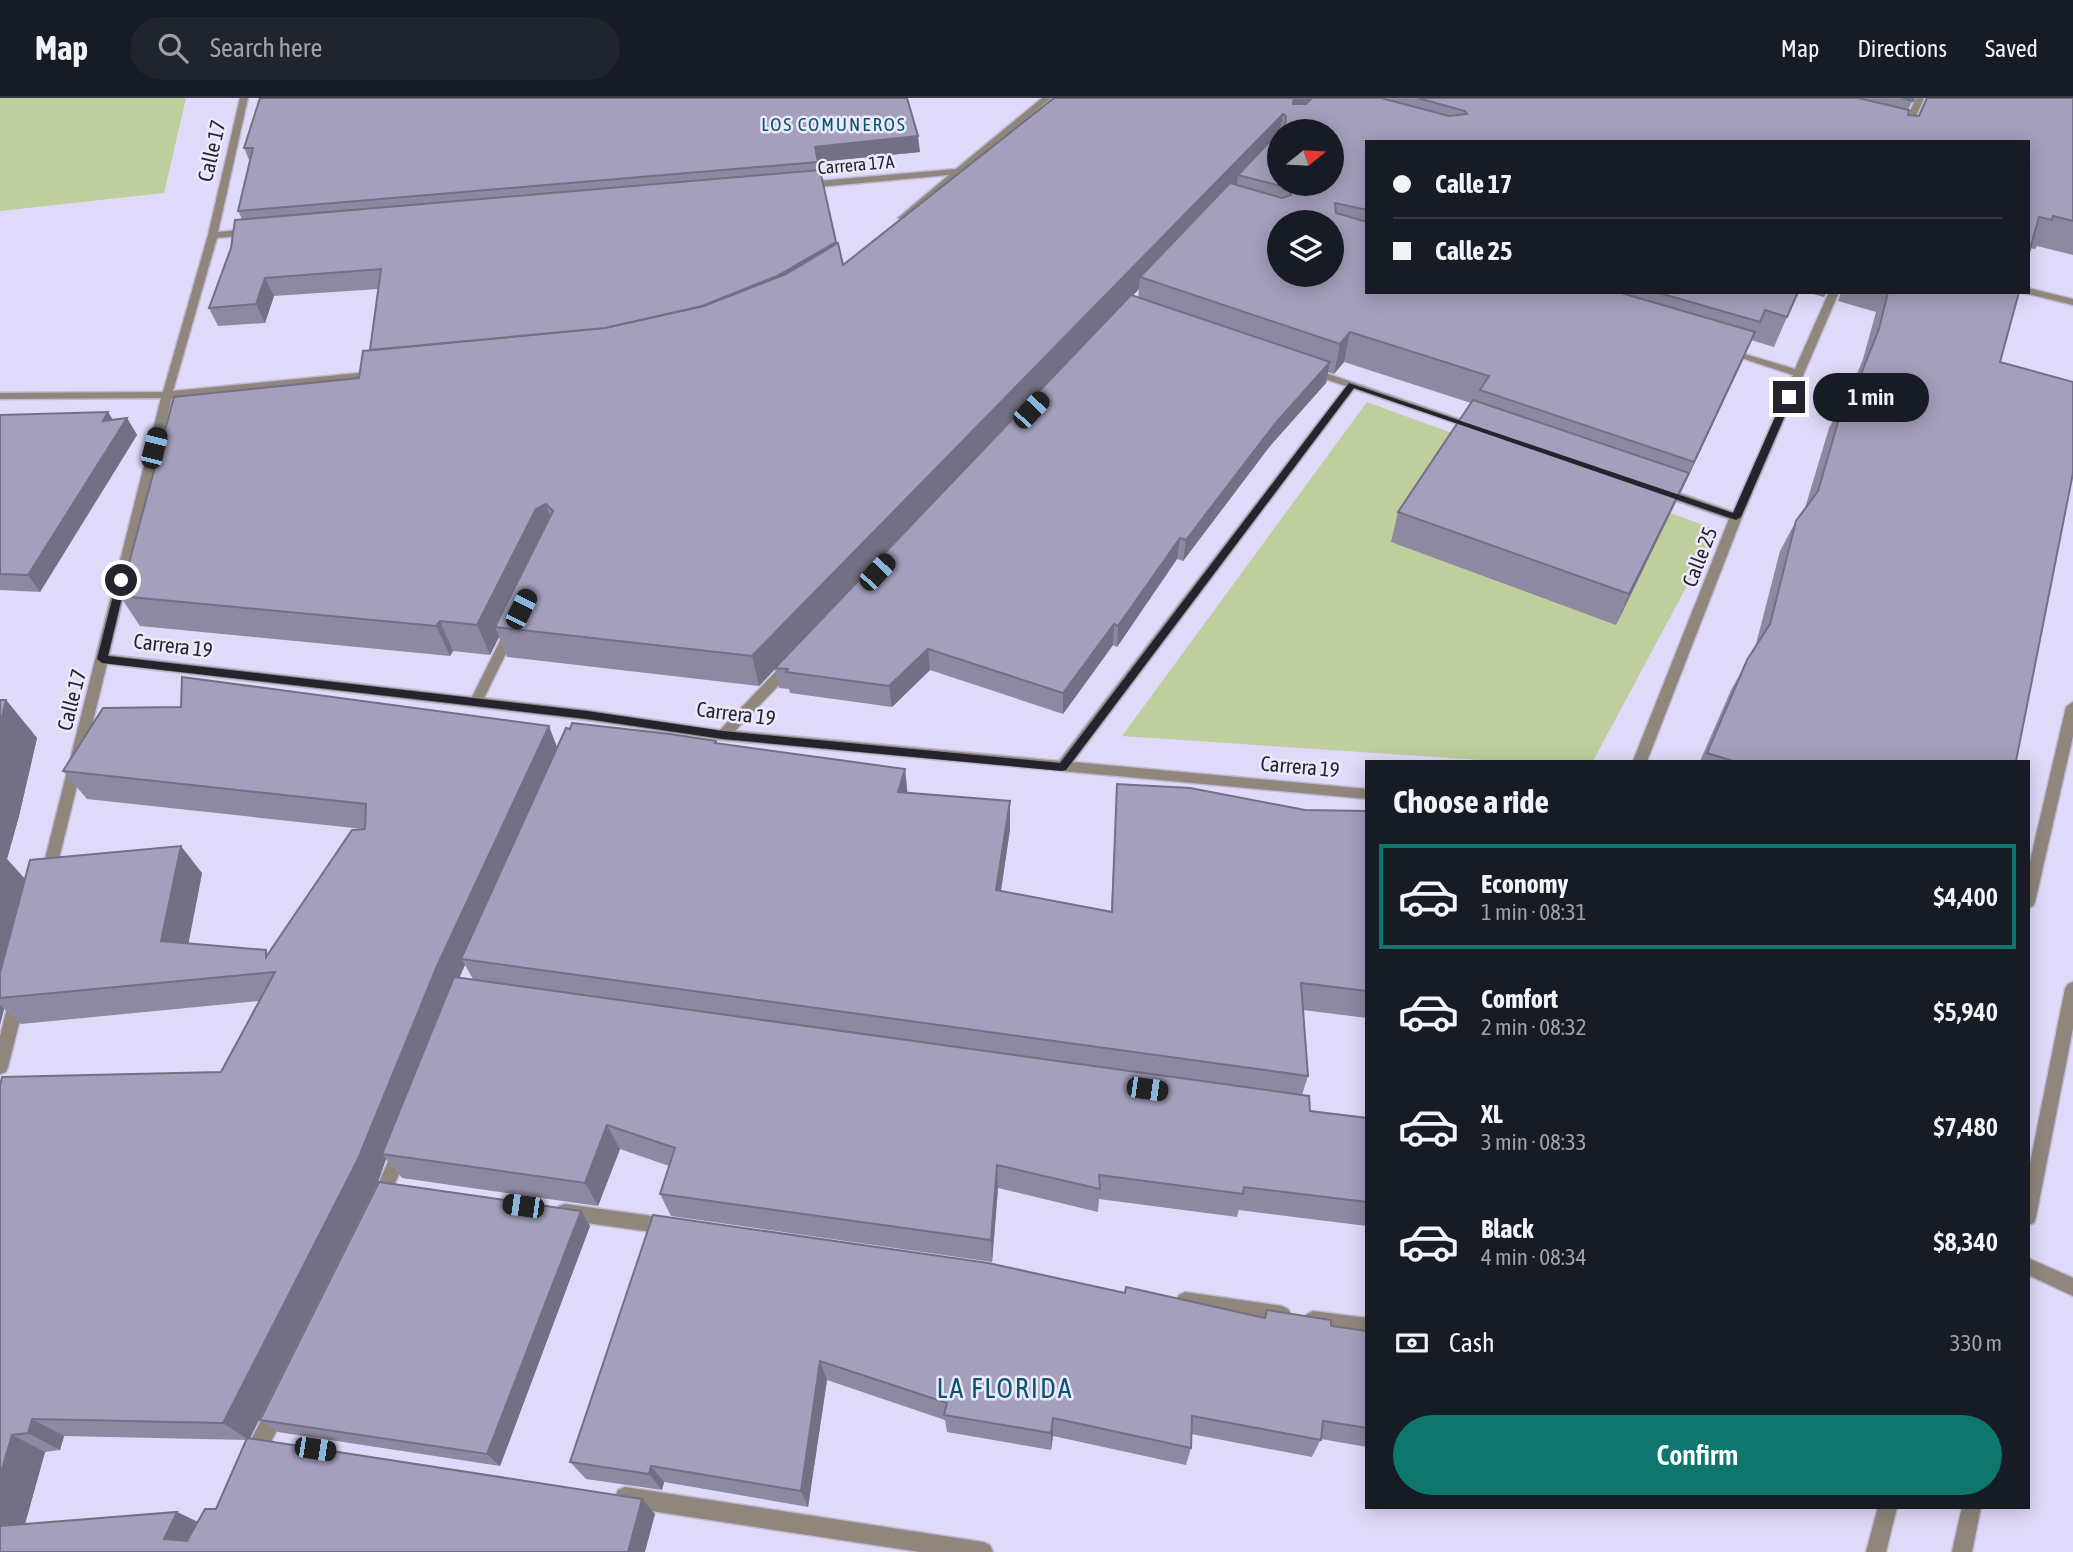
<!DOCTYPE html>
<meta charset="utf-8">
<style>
body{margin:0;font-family:"Asap Condensed",sans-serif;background:#20242c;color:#f1f3f6;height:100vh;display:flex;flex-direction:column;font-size:26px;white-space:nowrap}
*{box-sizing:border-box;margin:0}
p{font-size:23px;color:#9ea1a6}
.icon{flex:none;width:38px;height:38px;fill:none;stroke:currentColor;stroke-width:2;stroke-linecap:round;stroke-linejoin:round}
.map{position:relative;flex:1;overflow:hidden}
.drawer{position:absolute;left:1365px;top:662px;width:665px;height:749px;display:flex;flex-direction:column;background:#171b24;border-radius:0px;box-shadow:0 4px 18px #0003}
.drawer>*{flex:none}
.top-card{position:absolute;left:1365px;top:42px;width:665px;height:154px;border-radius:0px;box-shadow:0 4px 18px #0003;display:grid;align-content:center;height:154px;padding:0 28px;background:#171b24}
.needle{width:46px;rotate:72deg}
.controls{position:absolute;left:1267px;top:21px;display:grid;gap:14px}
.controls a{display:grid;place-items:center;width:77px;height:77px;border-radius:50%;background:#171b24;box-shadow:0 4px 18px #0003;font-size:35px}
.end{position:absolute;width:32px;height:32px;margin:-16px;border:9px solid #25232e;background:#fff;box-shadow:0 0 0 4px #fff}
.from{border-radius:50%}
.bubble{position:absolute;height:49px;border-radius:24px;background:#171b24;box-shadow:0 4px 18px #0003;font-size:23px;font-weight:600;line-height:49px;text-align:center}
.car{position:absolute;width:21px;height:42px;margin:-21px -10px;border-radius:9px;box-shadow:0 0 5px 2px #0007;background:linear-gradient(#222 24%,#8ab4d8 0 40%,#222 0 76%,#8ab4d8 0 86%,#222 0)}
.top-card b{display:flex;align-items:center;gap:24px;height:66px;font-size:26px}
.top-card b+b{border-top:2px solid #363941}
.top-card i{width:18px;height:18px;background:#f1f3f6}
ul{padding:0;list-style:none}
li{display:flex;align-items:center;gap:21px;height:105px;margin:0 14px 10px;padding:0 14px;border:4px solid transparent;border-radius:0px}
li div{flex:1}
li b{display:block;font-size:26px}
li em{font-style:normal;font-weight:600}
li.active{border-color:#0f766e}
li>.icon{width:63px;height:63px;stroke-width:1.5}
h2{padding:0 28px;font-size:32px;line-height:84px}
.pay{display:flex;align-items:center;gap:18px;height:77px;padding:0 28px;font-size:26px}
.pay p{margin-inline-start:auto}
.button{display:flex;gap:14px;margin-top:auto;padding:14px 28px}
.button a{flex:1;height:80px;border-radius:42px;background:#0f766e;color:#fff;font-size:28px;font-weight:600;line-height:80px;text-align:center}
header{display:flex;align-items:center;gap:42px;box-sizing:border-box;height:98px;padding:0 35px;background:#171b24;border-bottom:2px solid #363941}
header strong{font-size:33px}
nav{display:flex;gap:38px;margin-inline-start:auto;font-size:24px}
.search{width:490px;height:63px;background:#20242c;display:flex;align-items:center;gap:18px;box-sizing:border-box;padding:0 24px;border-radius:38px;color:#9ea1a6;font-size:26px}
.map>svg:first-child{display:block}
.green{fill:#bece9d}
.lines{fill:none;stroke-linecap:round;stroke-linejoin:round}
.lane-casing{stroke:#beb9d4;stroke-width:3}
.street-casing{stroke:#beb9d4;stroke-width:3}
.lane{fill:#90867c;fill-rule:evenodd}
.street{fill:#90867c;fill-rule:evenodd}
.wall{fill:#8d89a2;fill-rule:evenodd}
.shaded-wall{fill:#736f84}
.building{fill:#a49fbc;stroke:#736f84;stroke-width:2;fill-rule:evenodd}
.route{fill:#25232e}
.labels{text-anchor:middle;stroke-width:5;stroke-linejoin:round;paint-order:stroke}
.far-street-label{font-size:18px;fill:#25232e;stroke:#ece9fc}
.far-neighbourhood-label{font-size:19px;letter-spacing:2px;fill:#09536f;stroke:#ece9fc}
.street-label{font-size:21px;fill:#25232e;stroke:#ece9fc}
.near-neighbourhood-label{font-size:28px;letter-spacing:2px;fill:#09536f;stroke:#ece9fc}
</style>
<header>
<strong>Map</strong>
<div class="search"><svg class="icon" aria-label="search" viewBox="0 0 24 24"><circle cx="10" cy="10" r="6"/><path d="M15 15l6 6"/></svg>Search here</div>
<nav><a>Map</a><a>Directions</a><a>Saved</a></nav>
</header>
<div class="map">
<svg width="2073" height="1454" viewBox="0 0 2073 1454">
<rect width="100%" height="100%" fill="#dfdaf9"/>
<g class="green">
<path d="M0 0H186L164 95 0 113Z"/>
<path d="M1367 304 1717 432 1593 663H1495L1122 638Z"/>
</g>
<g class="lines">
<defs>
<path id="lane" d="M2028 1160 2073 1180V1198L2028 1177Z"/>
<g id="street">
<path d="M240 0H248L218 134 250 131 255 134 250 137 217 140 173 293 379 273 384 276 379 279 172 300 109 557 472 599 505 533 511 529 517 533 484 600 587 612 720 632 785 564H795L796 567 795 570 735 633 1059 663 1346 288 1307 275 1306 273 1311 270 1482 329 1481 331H1473L1354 291 1073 664 1367 691V701L723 642 587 622 107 566 55 777 53 781H43L41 777 161 300 0 301V295L163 294 208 137Z"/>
<path d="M1042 0H1051L906 122 898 120 949 77 807 90 802 87 807 84 956 71Z"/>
<path d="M1916 0H1924L1905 44H1896Z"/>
<path d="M2028 190 2073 201V207L2024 195 2028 194Z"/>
<path d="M1829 194H1839L1742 419 1647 663H1633L1729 421 1657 396 1655 393 1661 389 1665 390 1733 414 1793 277 1723 254 1728 251 1795 271Z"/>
<path d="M2073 604V638L2035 804 2033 808 2028 810V772L2066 609Z"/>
<path d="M2073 884V930L2036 1119 2034 1125 2028 1127V1076L2065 891 2068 886Z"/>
<path d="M17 895 22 897 25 902 8 969 6 974 0 976V938L9 902 12 897Z"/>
<path d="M401 1044 407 1047 409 1052 386 1107 380 1109 374 1107 372 1101 395 1047Z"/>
<path d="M565 1106 666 1120 672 1122 675 1128 672 1134 666 1136 565 1122 559 1120 557 1114 559 1108Z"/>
<path d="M1185 1194 1282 1208 1288 1211 1291 1217 1288 1223 1282 1226 1185 1212 1179 1209 1176 1203 1179 1197Z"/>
<path d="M1313 1213 1367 1220V1238L1307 1228 1304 1222 1307 1216Z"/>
<path d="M277 1302 284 1304 286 1311 284 1318 260 1366 253 1368 246 1366 244 1359 246 1352 270 1304Z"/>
<path d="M625 1389 983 1444 990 1447 993 1454H920L625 1409 618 1406 615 1399 618 1392Z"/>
<path d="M1878 1409H1897L1886 1454H1866Z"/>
<path d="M1962 1409H1981L1972 1454H1952Z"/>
</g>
</defs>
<use href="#lane" class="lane-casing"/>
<use href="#street" class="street-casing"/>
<use href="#lane" class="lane"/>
<use href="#street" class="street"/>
</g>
<g class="wall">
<path d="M260 0 920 54 818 64 837 146 843 167 1054 0H1914L1908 12V17L1918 18 1926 0H2073V157L2037 148 2035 151 1367 44V194H1798L1774 249 1751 242 1681 394 1616 527 1391 444 1398 414 1471 305 1344 264 1334 276 1328 274 1326 285 1270 348 1183 463 1177 461 1117 549 1113 547 1063 616 930 572 892 609 790 595 789 591 779 590 775 571 759 588 507 559 499 539 490 557 453 553 450 558 140 528 120 498 359 280 370 252 378 191 274 198 265 225 218 228 209 210 242 121 238 113 250 64 244 50ZM1139 191 1138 200 1132 198Z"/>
<path d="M1806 194H1827L1824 199Z"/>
<path d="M1841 194H2019L2000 264 2016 663H1700L1731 592 1755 550 1780 453 1796 423 1805 410 1829 330 1845 300H1847L1863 261 1876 214 1838 203Z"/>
<path d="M0 317 113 322 127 320 137 337 40 494 0 492Z"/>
<path d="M0 602H6L37 640 19 718 7 761 25 781 202 775 188 846 268 856 363 731 87 701 63 673 716 643 717 646 905 671 907 695 1010 703V731L1001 793 1111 813 1117 686 1305 712 1367 713V920L1303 912 1308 978 1302 997 1310 1013 1367 1020V1128L1239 1112 1237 1119 1099 1101 1098 1114 998 1090 992 1164 671 1118 660 1096 669 1068 620 1051 598 1108 402 1080 386 1061 378 1084 250 1340 655 1416 0 1454V988L221 974 259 903 21 926 4 911 0 927ZM465 867 473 881 459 879ZM64 1338 247 1342 216 1411 198 1424 177 1414 25 1426 45 1354 60 1352Z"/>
<path d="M581 1113 590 1128 500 1368 278 1334 260 1322Z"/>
<path d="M653 1117 1125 1195 1264 1220 1267 1212 1331 1228 1367 1233V1349L1321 1341 1312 1359 1191 1336V1350L1186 1367 1053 1338 1051 1352 947 1334 945 1322 827 1282 808 1409 664 1384 662 1392 586 1381 570 1364Z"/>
</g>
<g class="shaded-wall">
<path d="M1296 0H1310L1308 10 1289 31 1293 3Z"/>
<path d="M1283 16 1280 33 1238 77 1237 88 1140 179 1139 191 759 588 752 558Z"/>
<path d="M918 38 920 54 817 64 815 49Z"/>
<path d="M836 144 839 162 780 197 777 178Z"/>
<path d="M265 180 274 198 265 225 256 206Z"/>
<path d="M1350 234 1344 264 1334 276 1340 246Z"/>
<path d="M1755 234 1742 264 1681 394 1694 364Z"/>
<path d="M1330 264 1326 285 1270 348 1183 463 1186 442 1274 327Z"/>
<path d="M108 314 118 330 103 323Z"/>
<path d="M127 320 137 337 40 494 28 477Z"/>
<path d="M1689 375 1675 405 1616 527 1629 496Z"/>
<path d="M546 406 556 436 495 529 499 539 490 557 477 527 536 411Z"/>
<path d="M1180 440 1177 461 1117 549 1118 528Z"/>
<path d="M440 523 453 553 450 558 436 528Z"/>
<path d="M1114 526 1113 547 1063 616V595Z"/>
<path d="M928 551 930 572 892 609 889 588Z"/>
<path d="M6 602 37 640 19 718 7 761 34 791 0 900V627Z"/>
<path d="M549 628 560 657 461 861 465 867 382 1056 386 1061 378 1084 249 1342 223 1325Z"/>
<path d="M905 671 908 699 898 694Z"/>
<path d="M1010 703V731L997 819 996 792Z"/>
<path d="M181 748 202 775 184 869 161 843Z"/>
<path d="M0 907 4 911 0 927Z"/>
<path d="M607 1027 620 1051 598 1108 585 1085Z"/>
<path d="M997 1067 998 1090 992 1164 991 1142Z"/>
<path d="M581 1113 590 1128 500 1368 487 1356Z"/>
<path d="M820 1263 827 1282 808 1409 801 1393Z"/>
<path d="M1053 1320V1338L1051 1352V1335Z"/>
<path d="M32 1321 64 1338 60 1352 28 1335Z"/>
<path d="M12 1337 45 1354 20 1444 0 1436V1378Z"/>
<path d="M651 1368 664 1384 662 1392 649 1376Z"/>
<path d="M642 1401 655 1416 645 1454H628Z"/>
<path d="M177 1414 206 1428 194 1454 164 1441Z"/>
</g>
<g class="building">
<path d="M260 0H907L918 38 815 49 818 64 238 113 253 50H244Z"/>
<path d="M1054 0H1296L1293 3V6H1306L1312 0H1381L1449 18 1467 16 1465 13 1418 0H1858L1909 12 1908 17 1919 18 1927 0H2073V123L2053 118 2052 122 2039 119 2028 158V44H1367V112L1335 105 1336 115 1367 124V194H1618L1755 234 1694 364 1480 292 1489 278 1350 234 1340 246 1140 179 1230 85 1282 100 1291 97 1288 90 1238 77 1279 34V86H1332V33H1280L1285 28 1286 18 1283 16 752 558 495 529 553 413 546 406 536 411 477 527 440 523 436 528 120 498 174 299 359 280 363 253 605 230 704 208 786 176 838 145 843 167ZM1279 124H1332V177H1279Z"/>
<path d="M1902 0H1914L1913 3Z"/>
<path d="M820 72 836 144 777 178 702 208 605 230 370 252 381 171 265 180 256 206 209 210 231 150 235 122Z"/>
<path d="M1656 194H1798L1787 219 1765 212 1760 224Z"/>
<path d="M1888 194H2019L2000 264 2073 284V375L2016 663H1733L1707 655 1747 562 1770 526 1796 423 1818 393 1845 300 1851 301 1879 231Z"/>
<path d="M1131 197 1330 264 1274 327 1186 442 1180 440 1118 528 1114 526 1063 595 928 551 889 588 786 574 788 571 775 570Z"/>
<path d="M1473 302 1689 375 1629 496 1398 414Z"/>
<path d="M108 314 103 323 127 320 28 477 0 476V317Z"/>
<path d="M182 579 549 628 437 868 358 1061 223 1325 32 1321 28 1335 12 1337 0 1378V988L2 979 221 974 275 874 0 900V875L30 762 181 748 161 843 266 852V859L352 732 365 731 366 706 63 673 103 610 181 609Z"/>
<path d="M0 602H6L0 627Z"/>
<path d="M572 625 670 636 716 643 715 645 905 671 898 694 1010 703 996 792 1112 814 1117 686 1190 690 1305 712 1367 713V893L1301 885 1308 978 461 861 566 630 570 631Z"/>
<path d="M454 879 1309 998 1310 1013 1367 1020V1104L1244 1089 1243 1096 1099 1077 1100 1091 997 1067 991 1142 660 1096 675 1050 607 1027 585 1085 382 1056Z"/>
<path d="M379 1084 581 1113 487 1356 260 1322Z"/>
<path d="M653 1117 988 1165 1125 1195 1126 1189 1265 1220 1267 1212 1331 1222V1228L1367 1233V1330L1323 1323 1321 1342 1192 1318 1191 1350 1053 1320 1051 1335 944 1317 947 1305 820 1263 801 1393 651 1368 649 1376 570 1364Z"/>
<path d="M247 1340 642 1401 628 1454H0V1428L177 1414 164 1441 187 1443 205 1411H216Z"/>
</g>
<path class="route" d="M1349 285 1733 415 1784 299 1789 296 1793 299 1741 419 1736 422 1354 290 1066 672 1062 673 723 641 587 621 102 565 97 561 117 482 121 478 126 482 108 558 587 613 723 633 1060 665Z"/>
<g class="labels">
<g class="far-street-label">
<text transform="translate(856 67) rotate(-5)" y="6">Carrera 17A</text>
</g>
<g class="far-neighbourhood-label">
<text x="834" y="33">LOS COMUNEROS</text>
</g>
<g class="street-label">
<text transform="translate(212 53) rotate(-77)" y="7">Calle 17</text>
<text transform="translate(1700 459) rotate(-69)" y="7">Calle 25</text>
<text transform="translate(173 548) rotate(7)" y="7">Carrera 19</text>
<text transform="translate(72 602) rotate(-76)" y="7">Calle 17</text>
<text transform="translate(736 616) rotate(7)" y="7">Carrera 19</text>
<text transform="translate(1300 669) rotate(5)" y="7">Carrera 19</text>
</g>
<g class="near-neighbourhood-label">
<text x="1005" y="1300">LA FLORIDA</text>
</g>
</g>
</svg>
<div class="controls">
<a><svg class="needle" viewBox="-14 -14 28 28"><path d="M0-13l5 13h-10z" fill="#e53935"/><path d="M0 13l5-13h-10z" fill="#9ea1a6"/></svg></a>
<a><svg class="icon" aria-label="layers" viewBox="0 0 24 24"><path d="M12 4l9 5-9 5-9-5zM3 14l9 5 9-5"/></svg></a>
</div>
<i class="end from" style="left:121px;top:482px"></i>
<i class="end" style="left:1789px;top:299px"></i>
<div class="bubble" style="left:1813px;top:275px;width:116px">1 min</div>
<i class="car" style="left:1031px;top:312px;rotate:43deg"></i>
<i class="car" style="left:154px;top:350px;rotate:14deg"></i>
<i class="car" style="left:877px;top:474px;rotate:43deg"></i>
<i class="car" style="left:521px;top:511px;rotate:26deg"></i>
<i class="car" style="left:1147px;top:991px;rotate:98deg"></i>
<i class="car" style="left:523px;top:1108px;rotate:278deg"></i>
<i class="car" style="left:315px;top:1351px;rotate:99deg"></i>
<div class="top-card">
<b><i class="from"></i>Calle 17</b>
<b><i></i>Calle 25</b>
</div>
<section class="drawer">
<h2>Choose a ride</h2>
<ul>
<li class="active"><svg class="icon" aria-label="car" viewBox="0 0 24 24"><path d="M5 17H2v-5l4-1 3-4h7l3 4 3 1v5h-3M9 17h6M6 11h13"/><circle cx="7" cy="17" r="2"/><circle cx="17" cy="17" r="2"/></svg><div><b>Economy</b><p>1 min · 08:31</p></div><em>$4,400</em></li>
<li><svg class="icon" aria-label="car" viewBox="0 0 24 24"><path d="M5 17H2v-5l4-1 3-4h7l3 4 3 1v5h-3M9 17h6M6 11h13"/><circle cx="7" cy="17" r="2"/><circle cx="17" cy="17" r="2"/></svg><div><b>Comfort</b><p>2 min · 08:32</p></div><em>$5,940</em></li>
<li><svg class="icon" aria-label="car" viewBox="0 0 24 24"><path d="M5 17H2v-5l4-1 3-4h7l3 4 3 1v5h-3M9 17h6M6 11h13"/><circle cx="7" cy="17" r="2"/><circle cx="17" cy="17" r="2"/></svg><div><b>XL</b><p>3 min · 08:33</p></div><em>$7,480</em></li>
<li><svg class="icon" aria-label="car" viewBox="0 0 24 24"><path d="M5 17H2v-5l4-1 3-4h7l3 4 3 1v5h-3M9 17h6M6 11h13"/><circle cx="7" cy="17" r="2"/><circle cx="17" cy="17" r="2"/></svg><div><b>Black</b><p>4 min · 08:34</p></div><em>$8,340</em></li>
</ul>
<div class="pay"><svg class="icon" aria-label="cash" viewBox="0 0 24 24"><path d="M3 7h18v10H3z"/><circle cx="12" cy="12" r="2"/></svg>Cash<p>330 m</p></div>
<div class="button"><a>Confirm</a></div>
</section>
</div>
